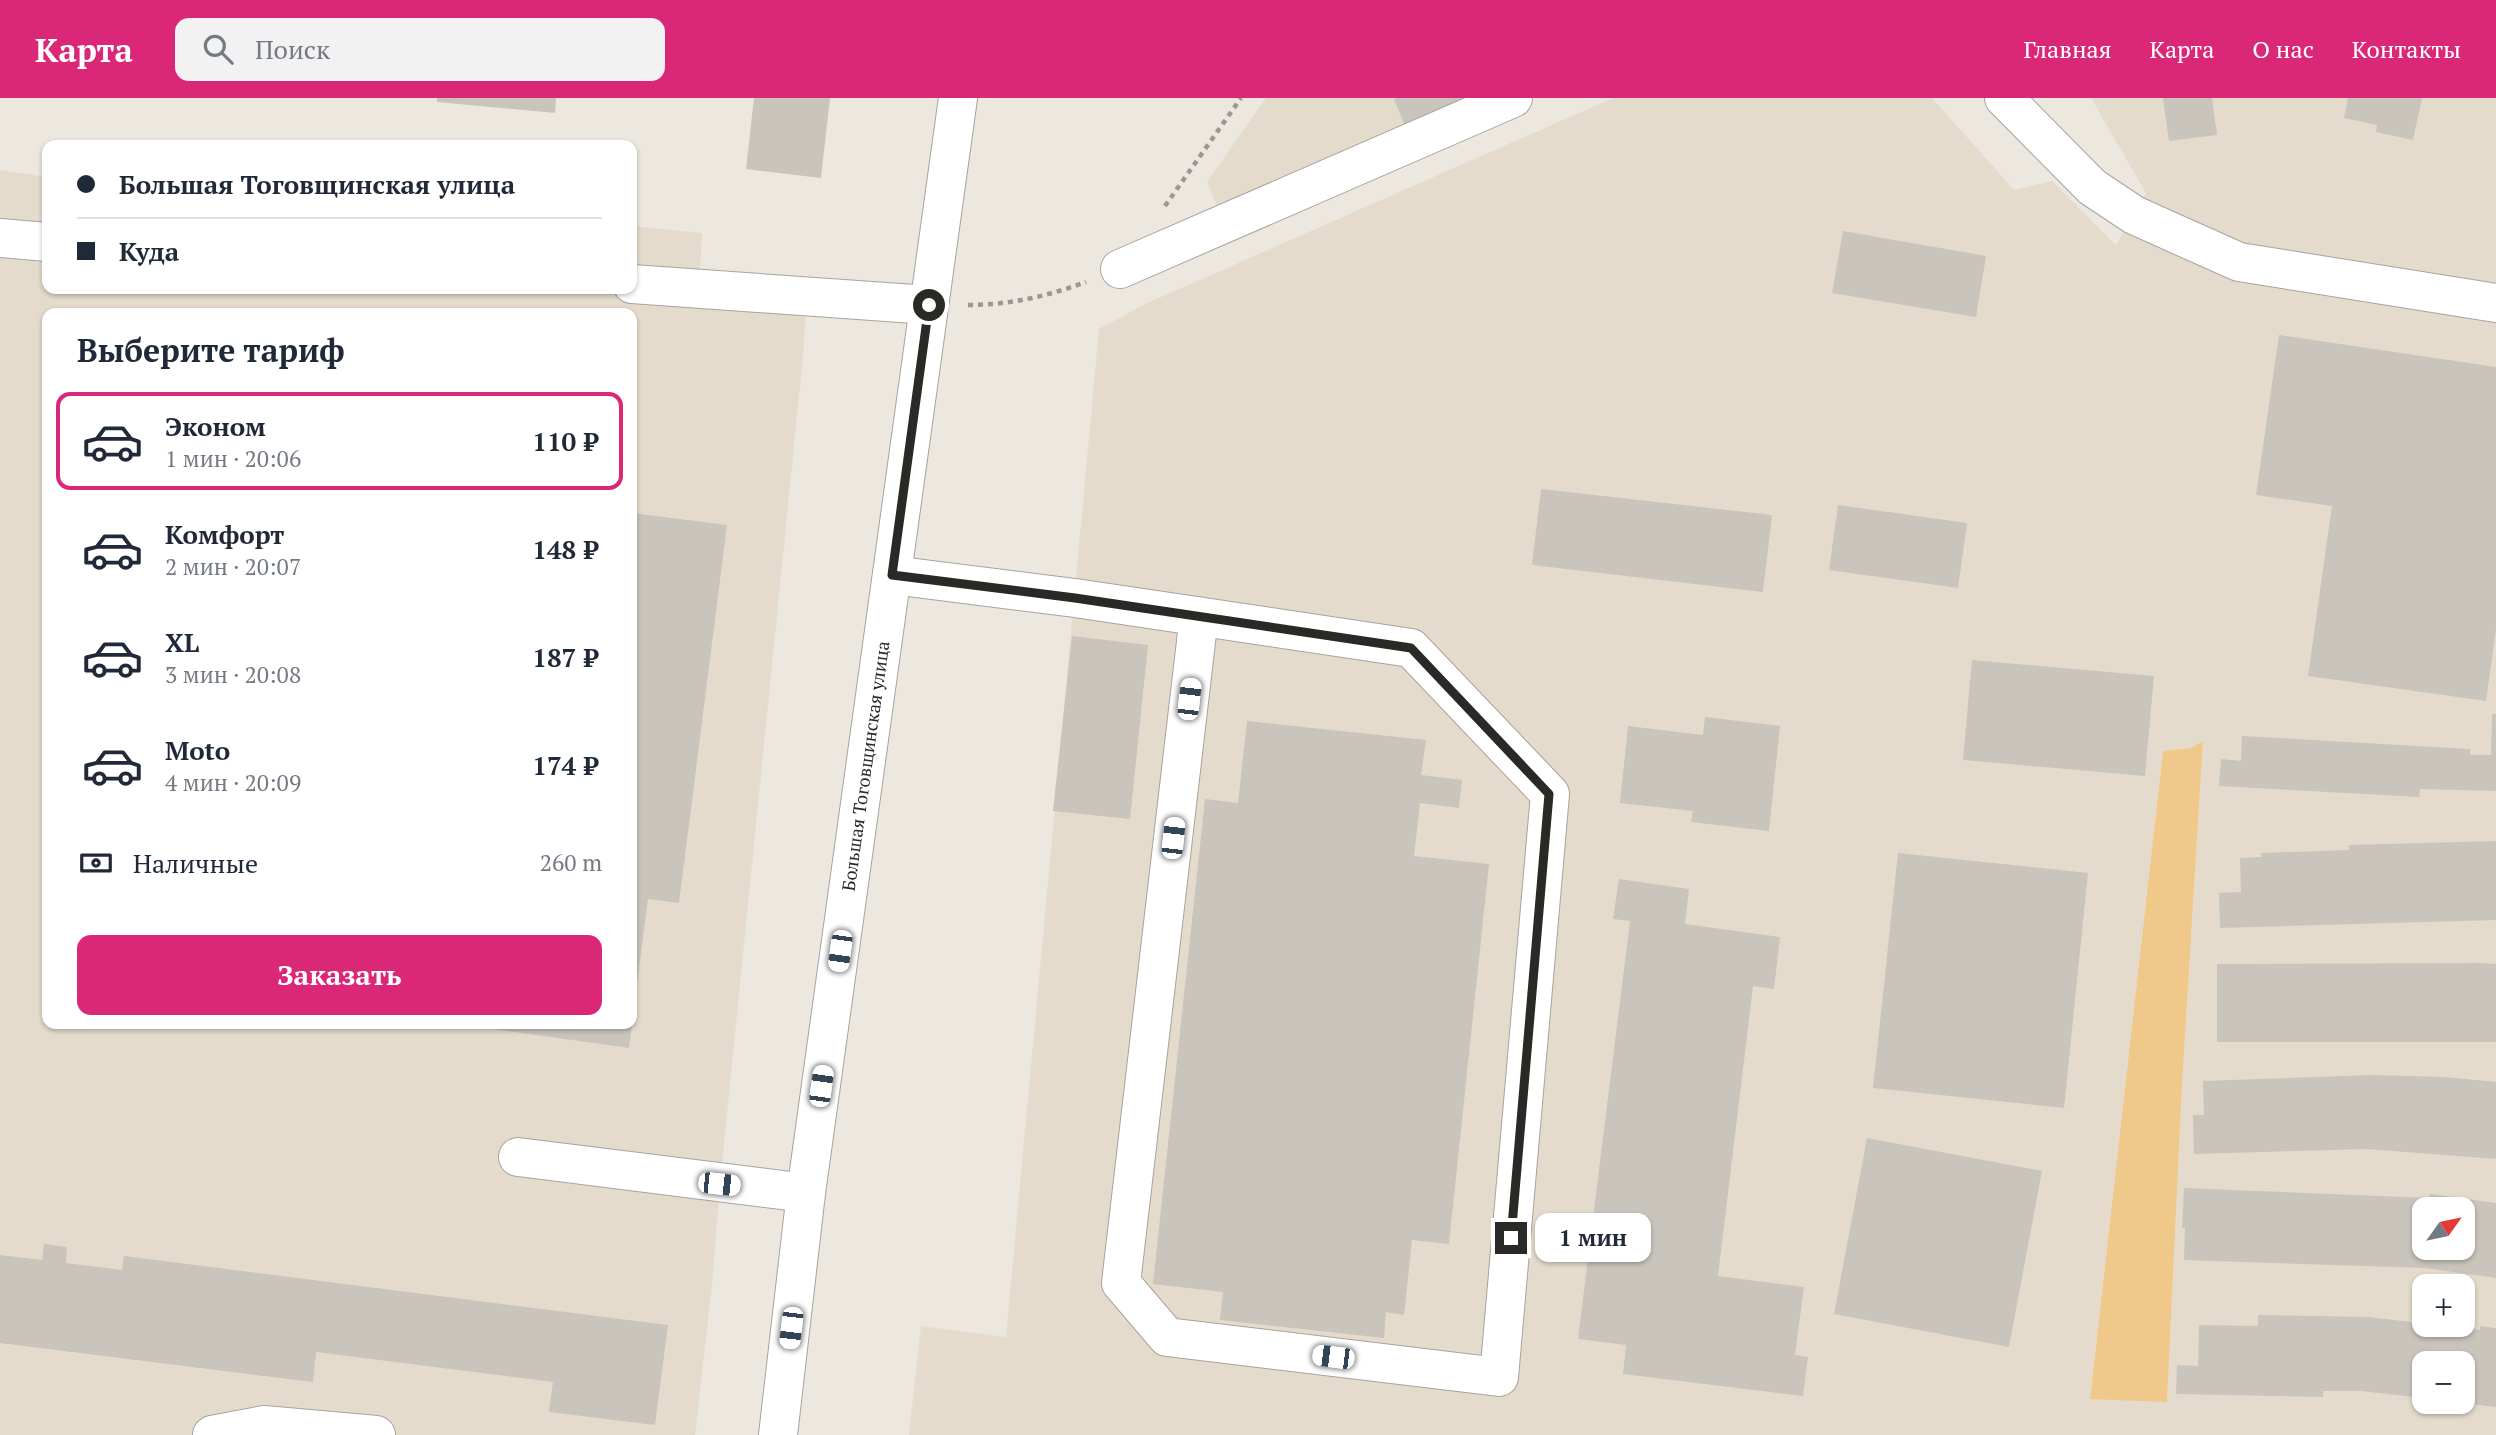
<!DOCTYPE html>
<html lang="ru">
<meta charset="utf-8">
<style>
body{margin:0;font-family:"PT Serif",serif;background:#f2f2f3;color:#1f2937;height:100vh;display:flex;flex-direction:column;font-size:26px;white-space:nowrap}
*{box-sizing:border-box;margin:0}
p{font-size:23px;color:#747a83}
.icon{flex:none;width:38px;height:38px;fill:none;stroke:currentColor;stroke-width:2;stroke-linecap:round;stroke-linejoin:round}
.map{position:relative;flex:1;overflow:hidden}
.panel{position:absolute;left:42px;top:210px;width:595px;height:721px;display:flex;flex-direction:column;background:#fff;border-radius:14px;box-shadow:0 2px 5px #0004}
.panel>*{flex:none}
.top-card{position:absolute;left:42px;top:42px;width:595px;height:154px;border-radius:14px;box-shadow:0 2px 5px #0004;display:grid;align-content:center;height:154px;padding:0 35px;background:#fff}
.needle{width:46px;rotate:57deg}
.tools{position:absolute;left:2412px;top:1099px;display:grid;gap:14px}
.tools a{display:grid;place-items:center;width:63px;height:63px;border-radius:14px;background:#fff;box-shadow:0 2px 5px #0004;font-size:35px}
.end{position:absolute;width:32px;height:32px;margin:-16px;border:9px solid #2b2926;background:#fff;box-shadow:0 0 0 4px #fff}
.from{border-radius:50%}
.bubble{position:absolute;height:49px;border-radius:14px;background:#fff;box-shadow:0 2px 5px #0004;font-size:23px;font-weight:700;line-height:49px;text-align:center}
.car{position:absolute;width:21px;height:42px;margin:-21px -10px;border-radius:9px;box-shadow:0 0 5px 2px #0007;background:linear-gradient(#fff 24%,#345 0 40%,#fff 0 76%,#345 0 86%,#fff 0)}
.top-card b{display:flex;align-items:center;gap:24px;height:66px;font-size:26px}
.top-card b+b{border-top:2px solid #e0e1e3}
.top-card i{width:18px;height:18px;background:#1f2937}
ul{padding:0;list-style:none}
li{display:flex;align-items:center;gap:21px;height:98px;margin:0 14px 10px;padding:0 21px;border:4px solid transparent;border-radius:14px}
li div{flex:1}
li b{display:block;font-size:26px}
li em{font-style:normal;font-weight:700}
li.active{border-color:#db2777}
li>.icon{width:63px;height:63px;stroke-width:1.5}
h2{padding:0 35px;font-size:32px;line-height:84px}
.pay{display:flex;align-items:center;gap:18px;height:77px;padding:0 35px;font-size:26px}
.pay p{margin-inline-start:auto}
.action{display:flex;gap:14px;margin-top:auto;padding:14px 35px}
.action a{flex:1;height:80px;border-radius:14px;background:#db2777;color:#fff;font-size:28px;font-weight:700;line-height:80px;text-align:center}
header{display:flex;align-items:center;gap:42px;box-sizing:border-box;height:98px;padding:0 35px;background:#db2777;color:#fff}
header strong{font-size:33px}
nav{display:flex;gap:38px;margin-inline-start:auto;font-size:24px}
.search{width:490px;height:63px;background:#f2f2f3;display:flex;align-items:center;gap:18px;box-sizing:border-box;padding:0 24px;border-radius:14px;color:#747a83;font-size:26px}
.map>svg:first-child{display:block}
.built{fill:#e4dbcd;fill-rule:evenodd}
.green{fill:#f0c88a}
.building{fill:#c9c4bc;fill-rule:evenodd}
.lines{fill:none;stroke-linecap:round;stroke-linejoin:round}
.minor-casing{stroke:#a8a39c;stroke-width:40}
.path{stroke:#9b9792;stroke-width:4.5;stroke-dasharray:5 5;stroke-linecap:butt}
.minor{stroke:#fff;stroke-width:38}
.route{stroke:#2b2926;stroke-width:9}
.labels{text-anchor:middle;stroke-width:7;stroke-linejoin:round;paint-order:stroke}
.street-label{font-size:18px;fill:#2b2926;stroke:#fff}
</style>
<header>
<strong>Карта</strong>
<div class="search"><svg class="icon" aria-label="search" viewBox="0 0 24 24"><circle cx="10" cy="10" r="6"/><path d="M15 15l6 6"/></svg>Поиск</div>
<nav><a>Главная</a><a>Карта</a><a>О нас</a><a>Контакты</a></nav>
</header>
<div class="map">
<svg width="2496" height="1337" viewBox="0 0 2496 1337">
<rect width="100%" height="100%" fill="#ece7df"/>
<g class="built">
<path d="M1266 0H1465L1468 6 1217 108 1207 84Z"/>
<path d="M1613 0H1932L2014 92 2052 83 2116 147 2146 95 2091 0H2496V1337H909L921 1228 1006 1239 1099 231 1143 207ZM2203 644 2182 987 2167 1303 2090 1300 2163 653 2191 650ZM2424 1111H2462V1150H2424ZM2424 1188H2462V1227H2424ZM2424 1265H2462V1304H2424Z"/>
<path d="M0 72 47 79V191H632V128L702 135 700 177 808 187 803 258 720 1086 712 1187 695 1337H0ZM47 215H632V926H47Z"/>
</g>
<path class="green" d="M2203 643 2182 987 2167 1304 2090 1301 2163 653 2191 650Z"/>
<g class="building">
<path d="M437 0H556L555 15 437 4Z"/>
<path d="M754 0H830L821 80 746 71Z"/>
<path d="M1398 0H1465L1406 31 1394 1Z"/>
<path d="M2163 0H2212L2217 37 2169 43Z"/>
<path d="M2348 0H2422L2413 42 2376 34 2377 27 2344 20Z"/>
<path d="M1843 133 1986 158 1976 219 1832 195Z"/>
<path d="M2279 237 2496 269V532L2486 603 2308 578 2332 408 2256 397Z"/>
<path d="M1541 391 1772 417 1763 494 1532 467Z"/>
<path d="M1838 407 1967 425 1958 490 1829 472Z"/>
<path d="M632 415 727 427 679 805 648 801 633 916Z"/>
<path d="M1072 538 1148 547 1130 721 1053 713Z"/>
<path d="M1972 562 2154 578 2145 678 1963 662Z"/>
<path d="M2492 616H2496V693L2420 691 2419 699 2219 688 2221 661 2241 663 2242 638 2470 651V657H2491Z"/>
<path d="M1705 619 1780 628 1769 733 1691 724 1693 713 1620 705 1628 628 1703 637Z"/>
<path d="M1247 623 1426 642 1421 677 1462 682 1459 710 1420 705 1414 758 1489 766 1449 1146 1412 1142 1404 1217 1386 1214 1384 1240 1220 1222 1223 1194 1153 1186 1205 701 1238 705Z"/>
<path d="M2496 743V822L2220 830 2219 795 2241 794 2240 760 2262 759 2261 755 2349 752V747Z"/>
<path d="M1898 755 2088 775 2064 1010 1873 990Z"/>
<path d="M1619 781 1689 791 1685 826 1780 839 1774 891 1753 888 1718 1178 1804 1189 1795 1257 1808 1259 1803 1298 1623 1276 1626 1247 1578 1241 1630 823 1613 821Z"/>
<path d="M2481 865 2496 866V944H2217V866Z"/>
<path d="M458 926H632L629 950Z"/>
<path d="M2372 977 2444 979 2496 984V1061L2366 1051 2194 1056 2193 1017H2204L2203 983Z"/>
<path d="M1867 1040 2042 1073 2009 1249 1834 1216Z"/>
<path d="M2184 1090 2430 1100V1096L2496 1105V1180L2425 1170 2184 1162 2185 1130H2182ZM2424 1111H2462V1150H2424Z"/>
<path d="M44 1146 67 1149 66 1165 122 1172 124 1158 668 1227 655 1327 549 1314 553 1284 316 1254 313 1284 0 1245V1157L42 1162Z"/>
<path d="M2258 1217 2368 1219 2480 1232V1228L2496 1230V1309L2462 1305V1265H2424V1300L2361 1293H2323V1299L2176 1296 2177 1267 2198 1268 2199 1227 2258 1228Z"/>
</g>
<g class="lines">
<defs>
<g id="minor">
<path d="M2004 0 2092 89 2134 117 2239 164 2496 205"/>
<path d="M0 140 47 144"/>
<path d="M1120 171 1513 0"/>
<path d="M632 186 929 207"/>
<path d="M892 477 1075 500 1411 550 1550 696 1499 1279 1167 1239 1121 1185 1199 518"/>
<path d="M518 1059 806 1095"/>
<path d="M212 1337 264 1327 376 1337"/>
<path d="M778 1337 806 1095 958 0"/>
</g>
</defs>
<use href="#minor" class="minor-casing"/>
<g class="path">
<path d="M1165 108 1241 0"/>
<path d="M968 207C1009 207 1048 198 1086 184"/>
</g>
<use href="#minor" class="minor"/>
</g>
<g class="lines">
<path class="route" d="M929 207 892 477 1075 500 1411 550 1549 696 1511 1140"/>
</g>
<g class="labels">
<g class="street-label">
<text transform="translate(866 668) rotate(-82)" y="6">Большая Тоговщинская улица</text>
</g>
</g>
</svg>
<div class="tools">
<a><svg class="needle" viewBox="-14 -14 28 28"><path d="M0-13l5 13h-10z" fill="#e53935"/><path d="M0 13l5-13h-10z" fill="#747a83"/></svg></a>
<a>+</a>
<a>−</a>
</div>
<i class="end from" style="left:929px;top:207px"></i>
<i class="end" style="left:1511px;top:1140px"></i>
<div class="bubble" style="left:1535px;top:1115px;width:116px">1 мин</div>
<i class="car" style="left:1189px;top:601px;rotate:7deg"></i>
<i class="car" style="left:1173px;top:740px;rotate:6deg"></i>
<i class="car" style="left:840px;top:853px;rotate:188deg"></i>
<i class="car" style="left:821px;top:988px;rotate:8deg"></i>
<i class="car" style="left:719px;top:1086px;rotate:96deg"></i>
<i class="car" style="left:791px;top:1230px;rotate:187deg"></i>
<i class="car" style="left:1333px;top:1259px;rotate:277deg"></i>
<div class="top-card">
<b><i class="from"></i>Большая Тоговщинская улица</b>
<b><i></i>Куда</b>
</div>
<section class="panel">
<h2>Выберите тариф</h2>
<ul>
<li class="active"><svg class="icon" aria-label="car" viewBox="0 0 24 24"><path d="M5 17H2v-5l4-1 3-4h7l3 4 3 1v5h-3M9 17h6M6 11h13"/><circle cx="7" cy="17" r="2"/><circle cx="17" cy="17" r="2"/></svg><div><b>Эконом</b><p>1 мин · 20:06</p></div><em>110 ₽</em></li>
<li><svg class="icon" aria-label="car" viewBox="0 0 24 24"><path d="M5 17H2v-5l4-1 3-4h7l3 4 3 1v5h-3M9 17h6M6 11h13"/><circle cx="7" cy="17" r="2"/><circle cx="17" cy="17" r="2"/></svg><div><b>Комфорт</b><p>2 мин · 20:07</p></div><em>148 ₽</em></li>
<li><svg class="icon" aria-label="car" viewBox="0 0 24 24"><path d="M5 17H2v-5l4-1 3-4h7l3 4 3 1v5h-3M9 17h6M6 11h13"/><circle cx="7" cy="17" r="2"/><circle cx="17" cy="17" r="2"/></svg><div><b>XL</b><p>3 мин · 20:08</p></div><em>187 ₽</em></li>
<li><svg class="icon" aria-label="car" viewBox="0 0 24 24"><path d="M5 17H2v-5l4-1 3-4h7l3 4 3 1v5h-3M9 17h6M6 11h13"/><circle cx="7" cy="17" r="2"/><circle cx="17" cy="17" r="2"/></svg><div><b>Moto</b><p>4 мин · 20:09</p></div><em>174 ₽</em></li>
</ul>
<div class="pay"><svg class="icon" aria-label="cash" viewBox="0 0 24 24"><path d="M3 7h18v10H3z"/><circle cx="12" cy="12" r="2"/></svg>Наличные<p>260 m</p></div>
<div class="action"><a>Заказать</a></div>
</section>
</div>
